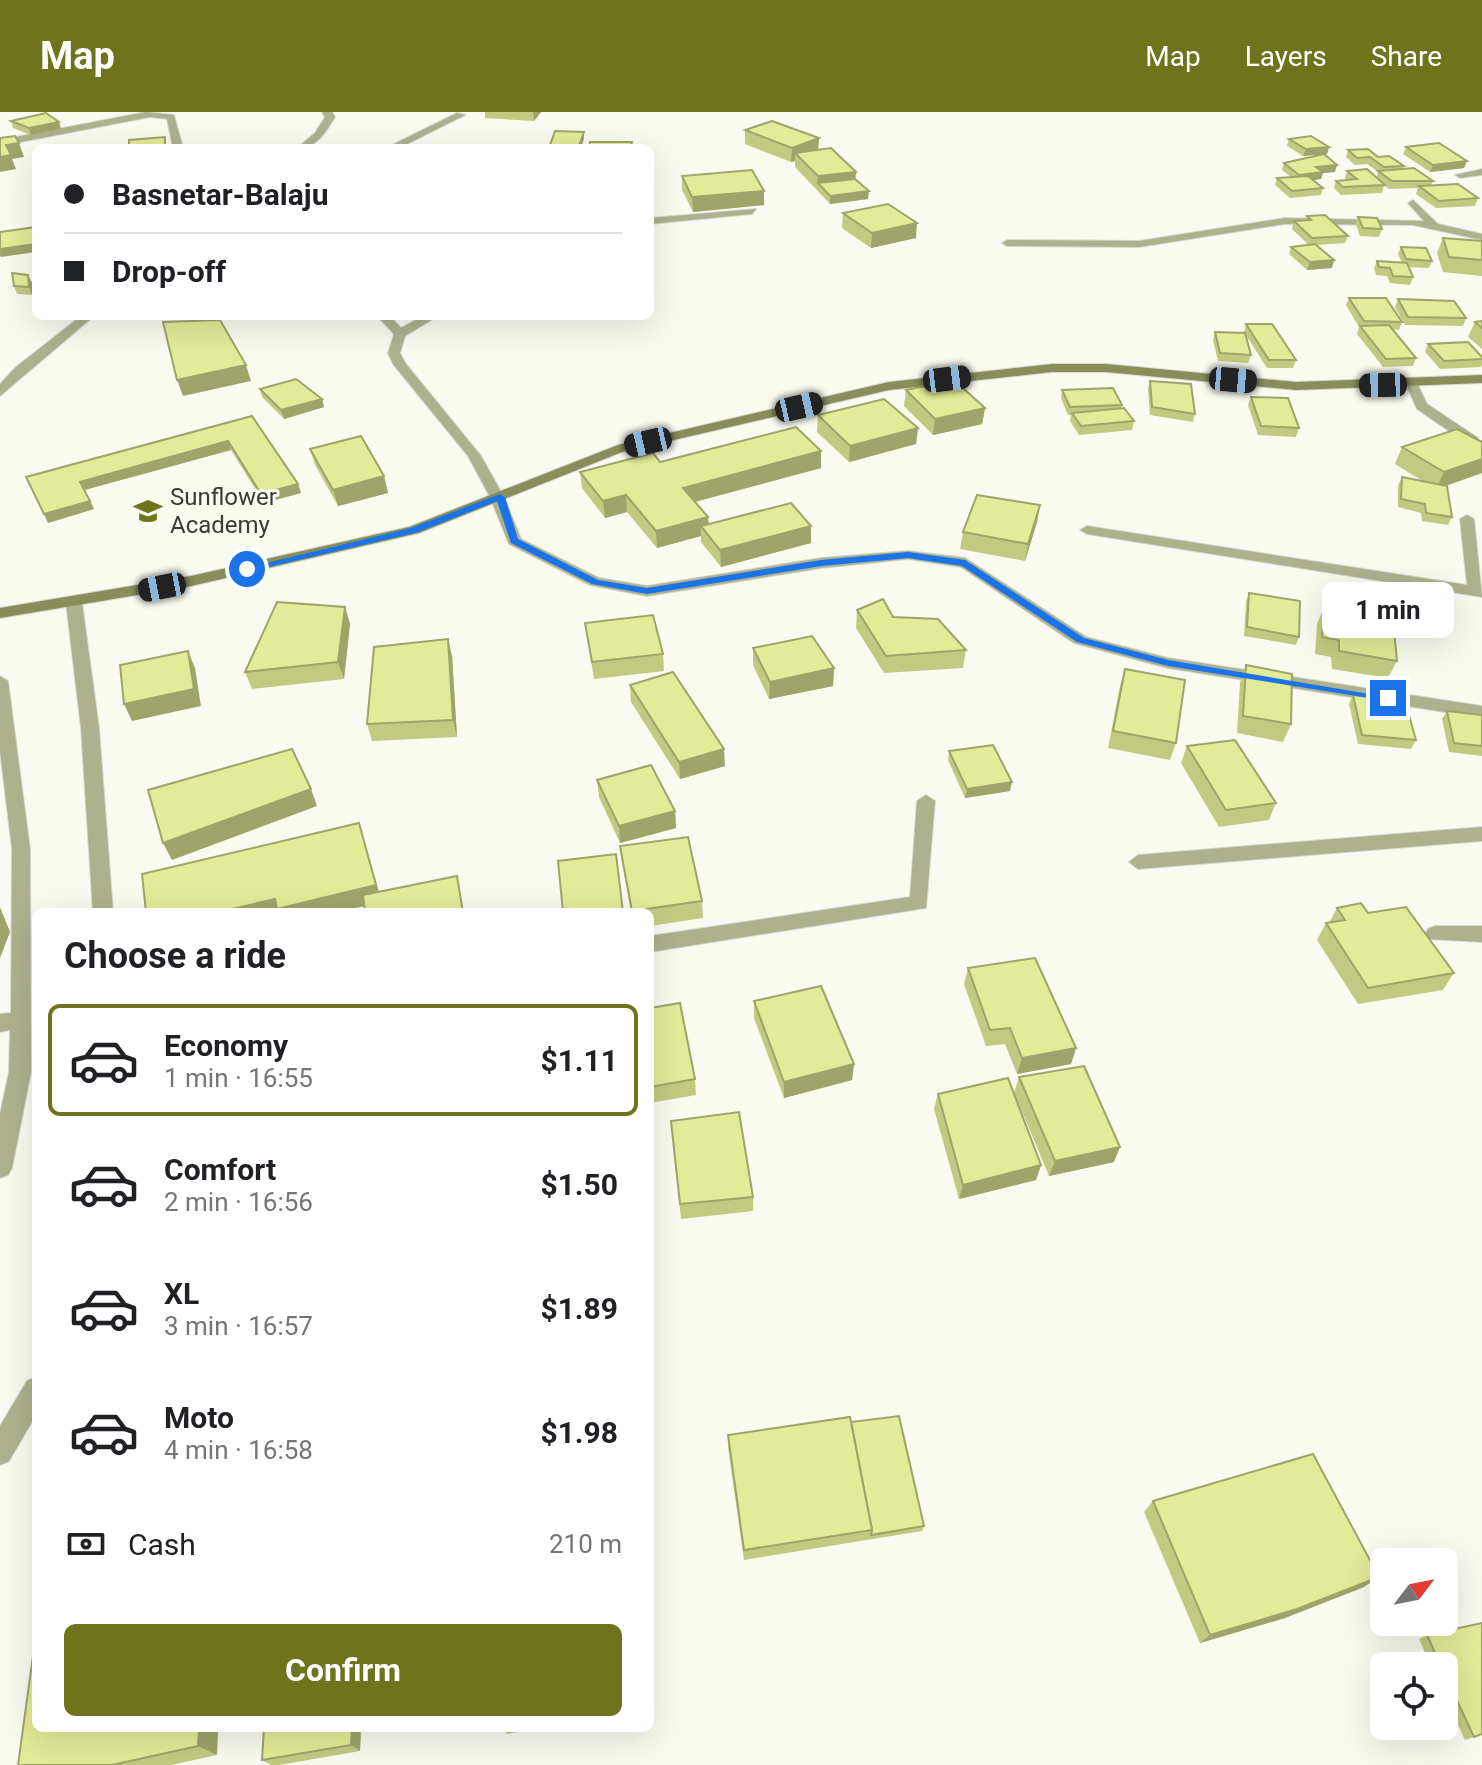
<!DOCTYPE html>
<meta charset="utf-8">
<style>
body{margin:0;font-family:Roboto,sans-serif;background:#f2f2f2;color:#202124;height:100vh;display:flex;flex-direction:column;font-size:30px;white-space:nowrap}
*{box-sizing:border-box;margin:0}
p{font-size:26px;color:#757577}
.icon{flex:none;width:44px;height:44px;fill:none;stroke:currentColor;stroke-width:2;stroke-linecap:round;stroke-linejoin:round}
.map{position:relative;flex:1;overflow:hidden}
.details{position:absolute;left:32px;top:796px;width:622px;height:824px;display:flex;flex-direction:column;background:#fff;border-radius:12px;box-shadow:0 8px 32px #0002}
.details>*{flex:none}
.guide{position:absolute;left:32px;top:32px;width:622px;height:176px;border-radius:12px;box-shadow:0 8px 32px #0002;display:grid;align-content:center;height:176px;padding:0 32px;background:#fff}
.needle{width:52px;rotate:58deg}
.fabs{position:absolute;left:1370px;top:1436px;display:grid;gap:16px}
.fabs a{display:grid;place-items:center;width:88px;height:88px;border-radius:12px;background:#fff;box-shadow:0 8px 32px #0002;font-size:40px}
.end{position:absolute;width:36px;height:36px;margin:-18px;border:10px solid #1a73e8;background:#fff;box-shadow:0 0 0 4px #fff}
.from{border-radius:50%}
.bubble{position:absolute;height:56px;border-radius:12px;background:#fff;box-shadow:0 8px 32px #0002;font-size:26px;font-weight:700;line-height:56px;text-align:center}
.car{position:absolute;width:24px;height:48px;margin:-24px -12px;border-radius:10px;box-shadow:0 0 6px 2px #0007;background:linear-gradient(#222 24%,#8ab4d8 0 40%,#222 0 76%,#8ab4d8 0 86%,#222 0)}
.guide b{display:flex;align-items:center;gap:28px;height:76px;font-size:30px}
.guide b+b{border-top:2px solid #e0e0e0}
.guide i{width:20px;height:20px;background:#202124}
ul{padding:0;list-style:none}
li{display:flex;align-items:center;gap:24px;height:112px;margin:0 16px 12px;padding:0 16px;border:4px solid transparent;border-radius:12px}
li div{flex:1}
li b{display:block;font-size:30px}
li em{font-style:normal;font-weight:700}
li.on{border-color:#6e741c}
li>.icon{width:72px;height:72px;stroke-width:1.5}
h2{padding:0 32px;font-size:36px;line-height:96px}
.pay{display:flex;align-items:center;gap:20px;height:88px;padding:0 32px;font-size:30px}
.pay p{margin-inline-start:auto}
.button{display:flex;gap:16px;margin-top:auto;padding:16px 32px}
.button a{flex:1;height:92px;border-radius:12px;background:#6e741c;color:#fff;font-size:32px;font-weight:700;line-height:92px;text-align:center}
header{display:flex;align-items:center;gap:48px;box-sizing:border-box;height:112px;padding:0 40px;background:#6e741c;color:#fff}
header strong{font-size:38px}
nav{display:flex;gap:44px;margin-inline-start:auto;font-size:28px}
.map>svg:first-child{display:block}
.lines{fill:none;stroke-linecap:round;stroke-linejoin:round}
.lane-casing{stroke:#d7d8d0;stroke-width:2}
.street-casing{stroke:#d7d8d0;stroke-width:2}
.secondary-casing{stroke:#d7d8d0;stroke-width:2}
.lane{fill:#adb18e;fill-rule:evenodd}
.street{fill:#adb18e;fill-rule:evenodd}
.secondary{fill:#888d5a;fill-rule:evenodd}
.wall{fill:#c2ca82}
.shaded-wall{fill:#9ea46a}
.building{fill:#e2eb97;stroke:#9ea46a;stroke-width:2}
.route{fill:#1a73e8}
.labels{text-anchor:middle;stroke-width:6;stroke-linejoin:round;paint-order:stroke}
.far-poi-label{font-size:24px;fill:#3a3b37;stroke:#f9fbf1;text-anchor:start}
</style>
<header>
<strong>Map</strong>
<nav><a>Map</a><a>Layers</a><a>Share</a></nav>
</header>
<div class="map">
<svg width="1482" height="1653" viewBox="0 0 1482 1653">
<rect width="100%" height="100%" fill="#f9fbf1"/>
<g class="lines">
<defs>
<path id="lane" d="M1467 403 1474 407 1482 485 1087 422 1080 418 1087 414 1467 473 1460 407Z"/>
<g id="street">
<path d="M146 0 174 3 183 36H173L167 7 150 5 0 34V28Z"/>
<path d="M322 0H332L335 5C325 21 317 36 297 36L315 21 325 5Z"/>
<path d="M457 1 465 3 399 36H386Z"/>
<path d="M1482 57V63L1460 66 1455 63Z"/>
<path d="M1413 88 1438 112 1482 122V128L1413 113 1285 112 1139 135 1007 134 1002 131 1007 128 1139 129 1285 106 1424 109 1408 91Z"/>
<path d="M756 97 752 102 650 112V106Z"/>
<path d="M81 204H94L0 284V272L16 255Z"/>
<path d="M377 204H390L401 216 423 204H438L405 224 400 241 406 252 481 344 504 385 521 427 599 466 647 474 821 446 908 439 965 446 1086 525 1168 546 1482 594V606L1168 556 1074 531 961 455 908 447 821 456 647 484 590 473 509 432 490 385 468 344 393 252 388 241 394 222Z"/>
<path d="M1408 269H1416L1427 292 1478 326V332H1468L1417 297 1406 272Z"/>
<path d="M74 486 82 491 99 616 113 800H93L81 616 66 491Z"/>
<path d="M0 564 8 569 30 737 31 960 12 1056 8 1063 0 1066V1002L9 960 10 918 0 920V902L11 901 12 737 0 639Z"/>
<path d="M926 683 935 689 926 796 650 840V824L910 785 917 689Z"/>
<path d="M1482 715V729L1138 757 1129 750 1138 743Z"/>
<path d="M1435 814H1482V830L1428 827 1425 822 1428 817Z"/>
<path d="M36 1265V1303L9 1349 0 1353V1314L27 1269Z"/>
</g>
<path id="secondary" d="M1052 252H1106L1296 270 1482 263V271L1296 278 1106 260H1052L889 278 622 340 419 421 191 474 0 506V496L191 464 409 415 618 333 889 270Z"/>
</defs>
<use href="#lane" class="lane-casing"/>
<use href="#street" class="street-casing"/>
<use href="#secondary" class="secondary-casing"/>
<use href="#lane" class="lane"/>
<use href="#street" class="street"/>
<use href="#secondary" class="secondary"/>
</g>
<g class="wall">
<path d="M485 0H541L534 9 485 6Z"/>
<path d="M11 9 61 17 31 23 13 16Z"/>
<path d="M745 18 819 26 818 38 855 67 868 87 830 92 795 55V49L791 50 745 32Z"/>
<path d="M1289 27 1329 35 1327 42 1303 44 1287 34Z"/>
<path d="M1406 35 1467 49 1464 56 1430 60 1403 42Z"/>
<path d="M1348 38 1378 45 1404 54 1403 57 1433 69 1431 74 1478 86 1475 94 1436 96 1416 82 1418 76 1389 77 1384 73 1382 81 1341 83 1334 76 1336 69 1347 68 1345 66 1347 59 1376 66 1378 60 1367 52 1355 53 1346 45Z"/>
<path d="M1284 51 1335 60 1323 61 1321 67 1313 68 1323 76 1321 83 1290 86 1275 73 1277 66 1291 65 1282 58Z"/>
<path d="M682 64 764 93 693 100 682 78Z"/>
<path d="M843 101 916 126 871 136 842 116Z"/>
<path d="M1307 104 1348 124 1345 131 1316 133 1334 148 1332 156 1307 158 1289 142 1291 135 1309 133 1292 117 1294 109H1305Z"/>
<path d="M1358 105 1382 117 1379 125 1360 124 1356 112Z"/>
<path d="M1443 126 1482 129V164L1443 160 1437 141Z"/>
<path d="M1401 135 1432 149 1429 156 1408 155 1413 165 1410 173 1390 171 1387 164 1376 163 1374 156 1377 149 1402 151 1398 142Z"/>
<path d="M28 163 32 171V183L17 182 14 174Z"/>
<path d="M1349 186 1402 210 1399 218 1392 217 1416 246 1413 254 1383 255 1357 222 1359 215 1346 193Z"/>
<path d="M1398 187 1466 206 1463 214 1405 213 1395 195Z"/>
<path d="M1482 209V237L1468 225 1475 210Z"/>
<path d="M1246 212 1296 248 1293 256H1267L1244 220Z"/>
<path d="M1215 220 1251 243 1248 251 1218 249 1213 228Z"/>
<path d="M1428 232 1482 245V252L1481 255 1440 257 1425 240Z"/>
<path d="M1150 269 1195 302 1193 310 1150 303 1148 277Z"/>
<path d="M260 277 322 287 324 295 284 307 262 285Z"/>
<path d="M906 278 985 296 982 312 933 323 904 294Z"/>
<path d="M1062 278 1122 293 1121 297 1134 309 1132 318 1079 323 1070 309 1071 303H1068L1061 286Z"/>
<path d="M1251 285 1299 316 1296 325 1258 323 1248 293Z"/>
<path d="M818 303 918 316 916 332 849 350 817 320Z"/>
<path d="M252 304 298 372 301 381 264 391 231 338 85 378 94 397 48 411 26 365Z"/>
<path d="M1482 330V361L1446 374 1452 405 1448 413 1422 409 1421 401 1398 395V374L1402 365 1424 370 1395 352 1402 335Z"/>
<path d="M310 337 384 364 388 381 338 394 315 353Z"/>
<path d="M821 339V356L695 390 708 405 709 412 811 431 721 455 701 430V424L657 436 627 400 605 406 582 376 580 360 660 350Z"/>
<path d="M1040 393 1037 410 1025 449 960 437 963 420Z"/>
<path d="M1249 481 1299 525 1296 533 1244 524 1246 489Z"/>
<path d="M345 495 350 512 344 567 252 577 245 560Z"/>
<path d="M1324 495 1397 549 1388 566 1332 557 1331 545 1315 542 1317 512Z"/>
<path d="M857 498 966 538 963 556 884 561 856 516Z"/>
<path d="M585 511 663 542 664 559 594 567Z"/>
<path d="M753 536 834 556 833 574 769 587 753 553Z"/>
<path d="M452 544 457 625 372 629 367 612Z"/>
<path d="M1246 553 1291 612 1283 630 1237 621 1240 571Z"/>
<path d="M1125 557 1176 631 1170 648 1108 636 1120 574Z"/>
<path d="M630 573 725 654 680 667 631 590Z"/>
<path d="M1353 583 1416 628 1411 637 1358 632 1349 592Z"/>
<path d="M1447 599 1482 603V644L1449 640 1442 607Z"/>
<path d="M1187 634 1276 691 1269 708 1219 715 1181 651Z"/>
<path d="M949 639 1010 679 965 686 948 648Z"/>
<path d="M597 668 675 699 676 716 620 731 599 685Z"/>
<path d="M620 734 702 789 703 806 650 814V800H631L622 751Z"/>
<path d="M1337 796 1368 801 1454 861 1443 878 1358 892 1317 828 1326 811H1329Z"/>
<path d="M968 856 1076 936 1071 952 1017 962 1005 932 986 934 964 872Z"/>
<path d="M754 889 854 952 852 968 784 986 754 906Z"/>
<path d="M650 896 695 967 696 983 650 991Z"/>
<path d="M1019 965 1114 1050 1049 1064 1016 985 1041 1053 1036 1068 959 1087 934 997 938 982 1014 981Z"/>
<path d="M671 1009 753 1085V1099L681 1107Z"/>
<path d="M851 1310 924 1414 922 1419 744 1448 728 1335V1323Z"/>
<path d="M1153 1389 1364 1475 1285 1506 1200 1531 1144 1400Z"/>
<path d="M1427 1523 1482 1622 1465 1628 1444 1583V1554H1431L1419 1527Z"/>
<path d="M36 1616H218L217 1643 171 1653H18Z"/>
<path d="M264 1616H361L360 1639 279 1653H271L262 1648Z"/>
<path d="M502 1616H540L507 1622Z"/>
</g>
<g class="shaded-wall">
<path d="M533 0H541L534 9Z"/>
<path d="M59 10 61 17 31 23 29 16Z"/>
<path d="M584 20V27L581 36H578Z"/>
<path d="M819 26 818 40 795 41V49L791 50 792 36Z"/>
<path d="M19 31 24 45 12 47 16 57 0 60V45L6 33Z"/>
<path d="M1329 35 1327 42 1303 44 1306 37Z"/>
<path d="M1467 49 1464 56 1430 60 1433 53Z"/>
<path d="M1337 53 1335 60 1323 61 1321 67 1297 70 1299 63 1316 55Z"/>
<path d="M856 60 855 74 818 71 817 79 818 64Z"/>
<path d="M764 79V93L693 100 692 85Z"/>
<path d="M869 79 868 87 830 92V84Z"/>
<path d="M917 111 916 126 871 136 872 121Z"/>
<path d="M36 132V140L1 145 0 143V137Z"/>
<path d="M1334 148 1332 156 1307 158 1310 150Z"/>
<path d="M28 163 32 171V183L29 175Z"/>
<path d="M246 253 251 269 183 284 177 268Z"/>
<path d="M322 287 324 295 284 307 281 298Z"/>
<path d="M985 296 982 312 933 323 935 307Z"/>
<path d="M918 316 916 332 849 350 850 334Z"/>
<path d="M228 329 231 338 84 378 80 370Z"/>
<path d="M821 339V356L683 393V376Z"/>
<path d="M1482 347V361L1436 377 1444 360Z"/>
<path d="M384 364 388 381 338 394 333 378Z"/>
<path d="M298 372 301 381 264 391 261 382Z"/>
<path d="M626 383 627 400 605 406 603 389Z"/>
<path d="M90 389 94 397 48 411 44 402Z"/>
<path d="M1040 393 1037 410 1025 449 1028 432Z"/>
<path d="M708 405 709 422 701 414V424L657 436 656 419Z"/>
<path d="M811 414V431L721 455 720 438Z"/>
<path d="M345 495 350 512 344 567 338 550Z"/>
<path d="M448 527 452 544 457 625 453 608Z"/>
<path d="M188 539 195 556 201 594 132 609 124 592Z"/>
<path d="M834 556 833 574 769 587 770 570Z"/>
<path d="M724 637 725 654 680 667 679 650Z"/>
<path d="M1012 670 1010 679 965 686 967 677Z"/>
<path d="M311 677 317 694 172 748 163 731Z"/>
<path d="M675 699 676 716 620 731 619 714Z"/>
<path d="M359 711 382 790 339 800H219Z"/>
<path d="M0 795 10 820 0 846Z"/>
<path d="M1076 936 1071 952 1017 962 1022 946Z"/>
<path d="M854 952 852 968 784 986V970Z"/>
<path d="M1120 1035 1114 1050 1049 1064 1055 1049Z"/>
<path d="M1041 1053 1036 1068 959 1087 963 1073Z"/>
<path d="M1379 1465 1364 1475 1285 1506 1200 1531 1210 1523Z"/>
<path d="M199 1616H218L217 1643 198 1634Z"/>
<path d="M352 1616H361L360 1639 351 1633Z"/>
</g>
<g class="building">
<path d="M46 1 59 10 29 16 11 9Z"/>
<path d="M772 9 819 26 792 36 745 18Z"/>
<path d="M555 19 584 20 578 36H549Z"/>
<path d="M15 24 19 31 6 33 11 43 0 45V26Z"/>
<path d="M1311 24 1329 35 1306 37 1289 27Z"/>
<path d="M165 25V36H129V28Z"/>
<path d="M590 30H632L631 36H589Z"/>
<path d="M1439 31 1467 49 1433 53 1406 35Z"/>
<path d="M831 36 856 60 818 64 795 41Z"/>
<path d="M1368 37 1378 45 1389 44 1404 54 1384 55 1370 45 1357 46 1348 38Z"/>
<path d="M1324 42 1337 53 1316 55 1323 60 1299 63 1284 51Z"/>
<path d="M1414 56 1433 69H1392L1378 59Z"/>
<path d="M1367 57 1385 73 1343 75 1336 69 1357 67 1347 59Z"/>
<path d="M752 58 764 79 692 85 682 64Z"/>
<path d="M1308 64 1323 76 1292 79 1277 66Z"/>
<path d="M855 67 869 79 830 84 818 71Z"/>
<path d="M1458 72 1478 86 1439 89 1419 74Z"/>
<path d="M888 92 917 111 872 121 843 101Z"/>
<path d="M1325 103 1348 124 1312 126 1294 109 1311 108 1307 104Z"/>
<path d="M1358 105 1377 106 1382 117 1363 116Z"/>
<path d="M36 115V132L0 137V120Z"/>
<path d="M1443 126 1482 129V148L1449 145Z"/>
<path d="M1315 132 1334 148 1310 150 1291 135Z"/>
<path d="M1401 135 1426 136 1432 149 1406 147Z"/>
<path d="M1377 149 1407 151 1413 165 1393 164 1390 156 1379 155Z"/>
<path d="M12 161 28 163 29 175 14 174Z"/>
<path d="M1349 186H1386L1402 210 1364 209Z"/>
<path d="M1398 187 1454 189 1466 206 1408 205Z"/>
<path d="M220 208 246 253 177 268 163 210Z"/>
<path d="M1482 209V216L1475 210Z"/>
<path d="M1246 212H1272L1296 248H1269Z"/>
<path d="M1389 213 1416 246 1386 247 1360 214Z"/>
<path d="M1215 220 1245 221 1251 243 1220 241Z"/>
<path d="M1468 230 1482 245V247L1444 249 1428 232Z"/>
<path d="M296 267 322 287 281 298 260 277Z"/>
<path d="M954 268 985 296 935 307 906 278Z"/>
<path d="M1150 269 1191 272 1195 302 1152 295Z"/>
<path d="M1113 276 1122 293 1070 295 1062 278Z"/>
<path d="M1251 285 1288 286 1299 316 1261 314Z"/>
<path d="M884 287 918 316 850 334 818 303Z"/>
<path d="M1124 296 1134 309 1081 314 1072 301Z"/>
<path d="M252 304 298 372 261 382 228 329 80 370 90 389 44 402 26 365Z"/>
<path d="M796 315 821 339 683 376 708 405 656 419 626 383 603 389 580 360 653 341 660 350Z"/>
<path d="M1457 317 1482 330V347L1444 360 1402 335Z"/>
<path d="M361 324 384 364 333 378 310 337Z"/>
<path d="M1402 365 1447 374 1452 405 1426 401 1425 392 1401 387Z"/>
<path d="M977 383 1040 393 1028 432 963 420Z"/>
<path d="M791 391 811 414 720 438 701 414Z"/>
<path d="M1249 481 1300 489 1299 525 1247 515Z"/>
<path d="M883 487 893 505 938 507 966 538 886 544 857 498Z"/>
<path d="M277 490 345 495 338 550 245 560Z"/>
<path d="M1324 495 1393 507 1397 549 1339 539V528L1322 525Z"/>
<path d="M653 503 663 542 592 550 585 511Z"/>
<path d="M812 524 834 556 770 570 753 536Z"/>
<path d="M448 527 453 608 367 612 374 535Z"/>
<path d="M188 539 194 577 124 592 120 553Z"/>
<path d="M1246 553 1292 562 1291 612 1243 604Z"/>
<path d="M1125 557 1185 568 1176 631 1113 619Z"/>
<path d="M673 560 724 637 679 650 630 573Z"/>
<path d="M1353 583 1405 589 1416 628 1362 623Z"/>
<path d="M1447 599 1482 603V634L1454 631Z"/>
<path d="M1235 628 1276 691 1226 698 1187 634Z"/>
<path d="M993 633 1012 670 967 677 949 639Z"/>
<path d="M292 637 311 677 163 731 148 678Z"/>
<path d="M651 653 675 699 619 714 597 668Z"/>
<path d="M359 711 376 773 277 797 275 787 219 800H146L142 762Z"/>
<path d="M688 725 702 789 632 799 620 734Z"/>
<path d="M616 742 623 800H563L558 749Z"/>
<path d="M457 764 463 800H365L363 783Z"/>
<path d="M1361 791 1368 801 1406 795 1454 861 1368 876 1326 811 1345 808 1337 796Z"/>
<path d="M1035 846 1076 936 1022 946 1010 916 990 918 968 856Z"/>
<path d="M821 874 854 952 784 970 754 889Z"/>
<path d="M680 891 695 967 650 975V896Z"/>
<path d="M1084 954 1120 1035 1055 1049 1019 965Z"/>
<path d="M1008 966 1041 1053 963 1073 938 982Z"/>
<path d="M739 1000 753 1085 680 1092 671 1009Z"/>
<path d="M899 1304 924 1414 871 1423 872 1418 851 1310Z"/>
<path d="M850 1305 872 1418 744 1438 728 1323Z"/>
<path d="M1313 1342 1379 1465 1297 1497 1210 1523 1153 1389Z"/>
<path d="M1482 1511V1622L1474 1625 1444 1561V1554H1441L1427 1523Z"/>
<path d="M35 1529H36V1616H199L198 1634 112 1653H18Z"/>
<path d="M264 1616H352L351 1633 262 1648Z"/>
</g>
<path class="route" d="M500 382 505 385 518 427 598 468 647 476 821 448 908 440 965 448 1084 526 1168 548 1393 586 1388 589 1168 554 1077 530 962 454 908 446 821 454 647 482 592 472 511 431 497 389 418 420 247 460 242 457 411 416Z"/>
<defs>
<symbol id="school-bare" viewBox="-9 -9 18 18"><path d="M0-5L7-2L0 1L-7-2ZM-4 1L0 2.5L4 1V4Q0 6-4 4Z" fill="#6e741c" stroke="#f9fbf1" stroke-width="2.5" paint-order="stroke"/></symbol>
</defs>
<g fill-rule="evenodd">
<use href="#school-bare" x="128" y="379" width="40" height="40"/>
</g>
<g class="labels">
<g class="far-poi-label">
<text x="170" y="393">Sunflower<tspan x="170" dy="28">Academy</tspan></text>
</g>
</g>
</svg>
<div class="fabs">
<a><svg class="needle" viewBox="-14 -14 28 28"><path d="M0-13l5 13h-10z" fill="#e53935"/><path d="M0 13l5-13h-10z" fill="#757577"/></svg></a>
<a><svg class="icon" aria-label="locate" viewBox="0 0 24 24"><circle cx="12" cy="12" r="6"/><path d="M12 2v4M12 18v4M2 12h4M18 12h4"/></svg></a>
</div>
<i class="end from" style="left:247px;top:457px"></i>
<i class="end" style="left:1388px;top:586px"></i>
<div class="bubble" style="left:1322px;top:470px;width:132px">1 min</div>
<i class="car" style="left:947px;top:267px;rotate:83deg"></i>
<i class="car" style="left:1233px;top:268px;rotate:95deg"></i>
<i class="car" style="left:1383px;top:273px;rotate:269deg"></i>
<i class="car" style="left:799px;top:295px;rotate:77deg"></i>
<i class="car" style="left:648px;top:330px;rotate:257deg"></i>
<i class="car" style="left:162px;top:475px;rotate:259deg"></i>
<div class="guide">
<b><i class="from"></i>Basnetar-Balaju</b>
<b><i></i>Drop-off</b>
</div>
<section class="details">
<h2>Choose a ride</h2>
<ul>
<li class="on"><svg class="icon" aria-label="car" viewBox="0 0 24 24"><path d="M5 17H2v-5l4-1 3-4h7l3 4 3 1v5h-3M9 17h6M6 11h13"/><circle cx="7" cy="17" r="2"/><circle cx="17" cy="17" r="2"/></svg><div><b>Economy</b><p>1 min · 16:55</p></div><em>$1.11</em></li>
<li><svg class="icon" aria-label="car" viewBox="0 0 24 24"><path d="M5 17H2v-5l4-1 3-4h7l3 4 3 1v5h-3M9 17h6M6 11h13"/><circle cx="7" cy="17" r="2"/><circle cx="17" cy="17" r="2"/></svg><div><b>Comfort</b><p>2 min · 16:56</p></div><em>$1.50</em></li>
<li><svg class="icon" aria-label="car" viewBox="0 0 24 24"><path d="M5 17H2v-5l4-1 3-4h7l3 4 3 1v5h-3M9 17h6M6 11h13"/><circle cx="7" cy="17" r="2"/><circle cx="17" cy="17" r="2"/></svg><div><b>XL</b><p>3 min · 16:57</p></div><em>$1.89</em></li>
<li><svg class="icon" aria-label="car" viewBox="0 0 24 24"><path d="M5 17H2v-5l4-1 3-4h7l3 4 3 1v5h-3M9 17h6M6 11h13"/><circle cx="7" cy="17" r="2"/><circle cx="17" cy="17" r="2"/></svg><div><b>Moto</b><p>4 min · 16:58</p></div><em>$1.98</em></li>
</ul>
<div class="pay"><svg class="icon" aria-label="cash" viewBox="0 0 24 24"><path d="M3 7h18v10H3z"/><circle cx="12" cy="12" r="2"/></svg>Cash<p>210 m</p></div>
<div class="button"><a>Confirm</a></div>
</section>
</div>
